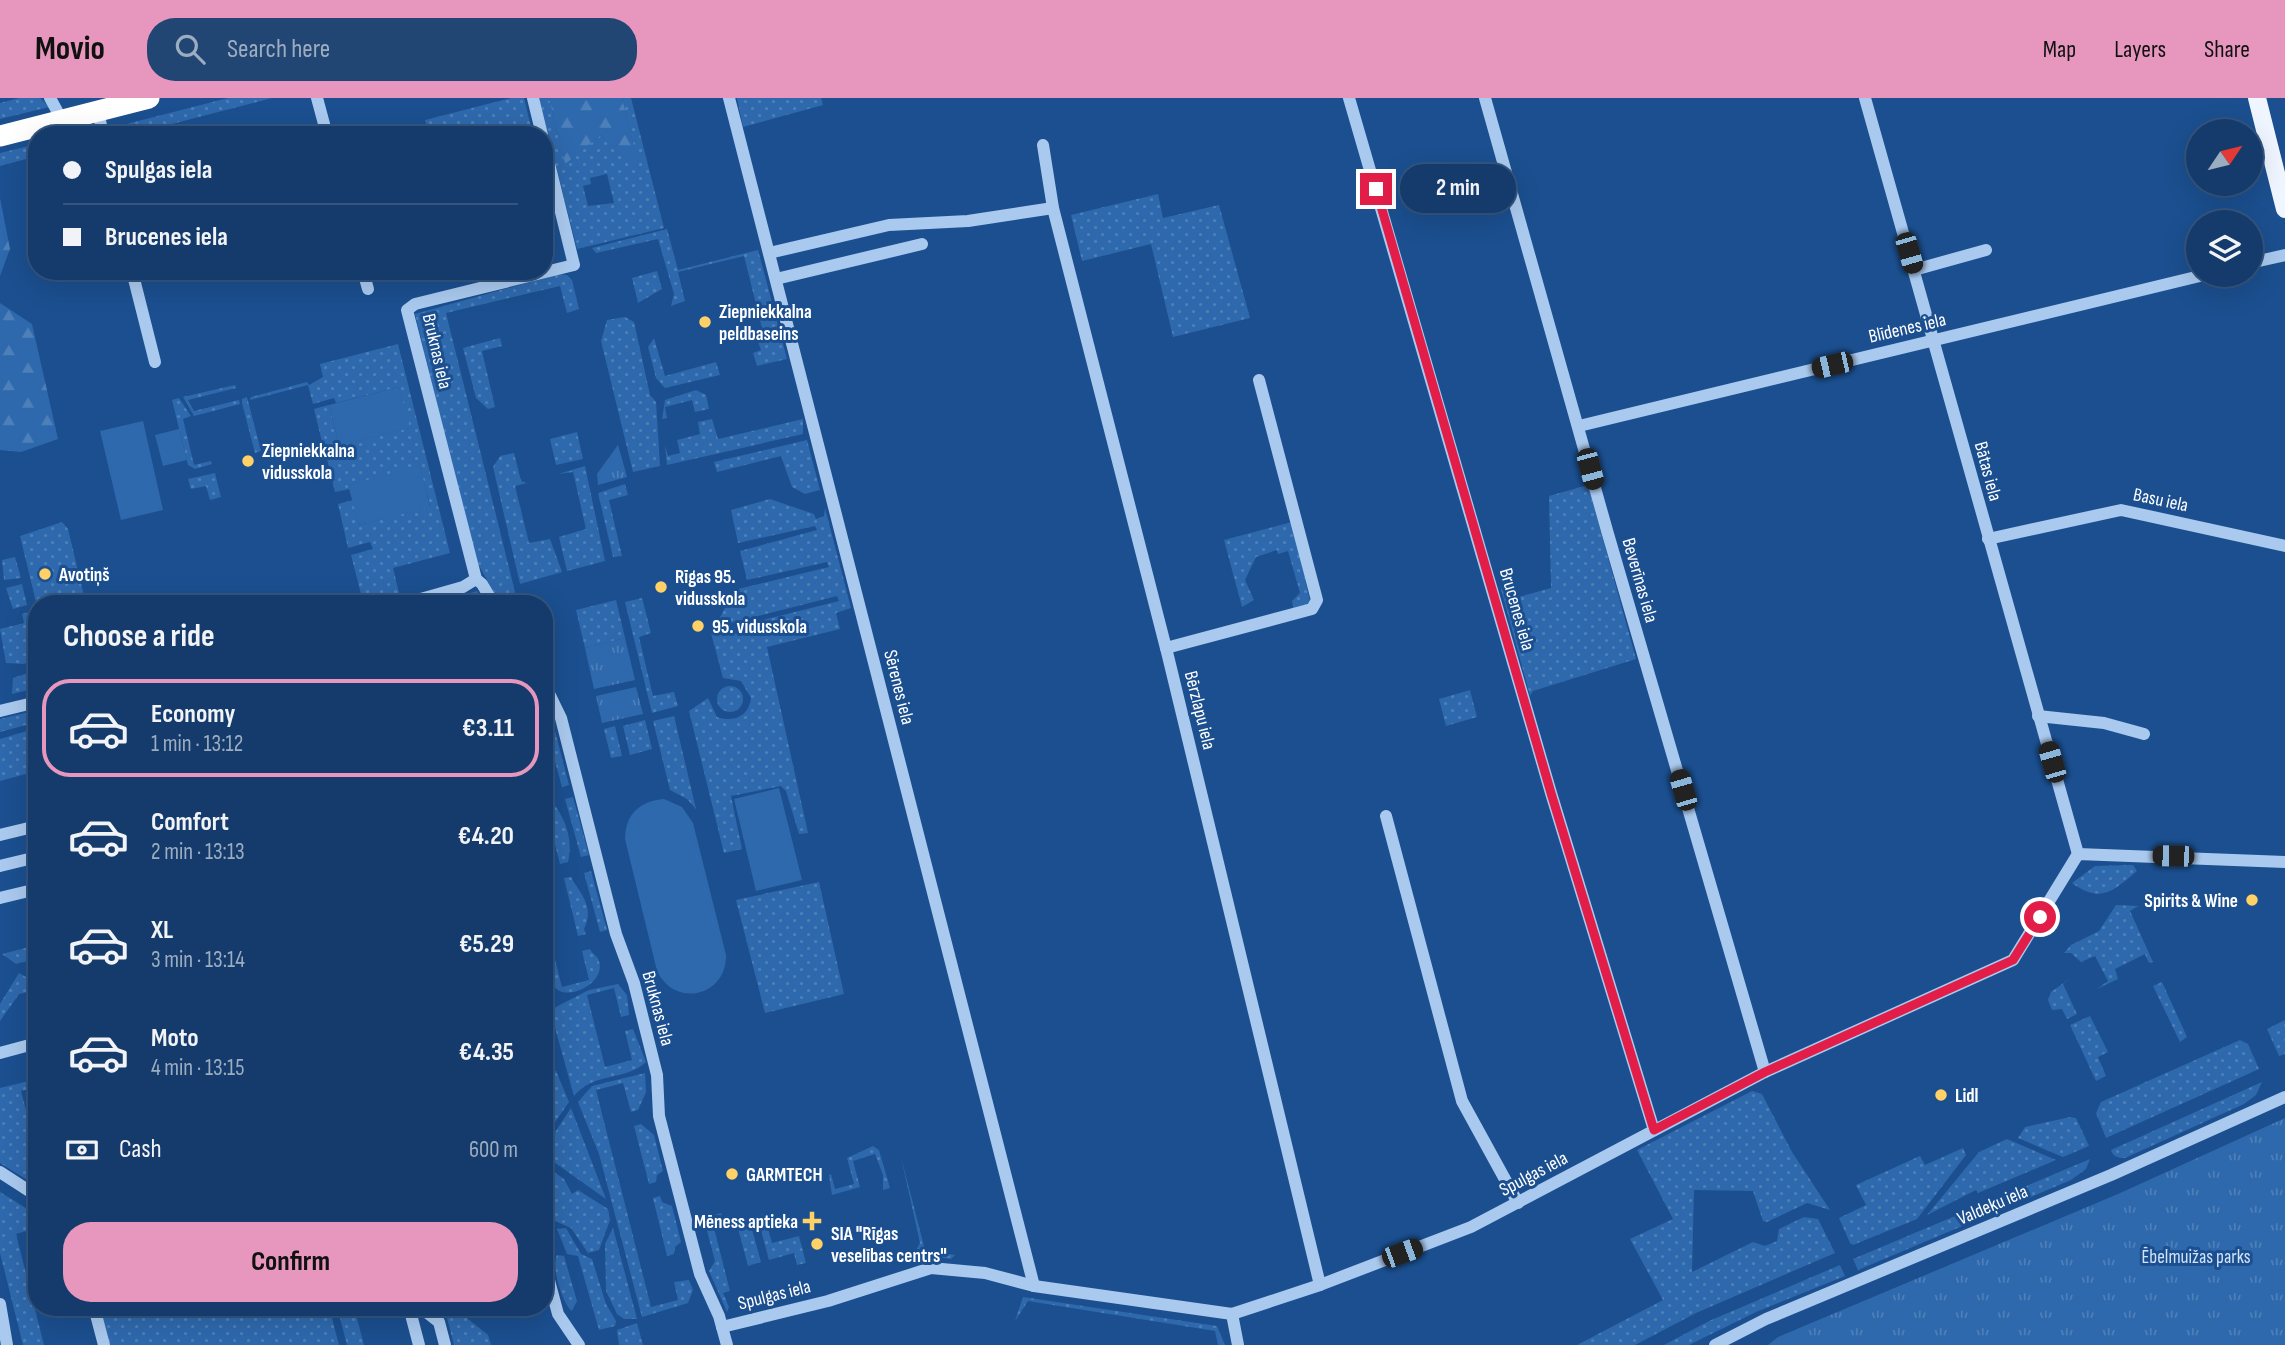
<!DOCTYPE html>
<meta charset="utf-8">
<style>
body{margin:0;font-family:"Sofia Sans Condensed",sans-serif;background:#214673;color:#f1f3f6;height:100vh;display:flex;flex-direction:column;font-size:26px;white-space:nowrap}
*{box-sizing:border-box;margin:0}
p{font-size:23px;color:#9dadc1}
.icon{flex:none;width:38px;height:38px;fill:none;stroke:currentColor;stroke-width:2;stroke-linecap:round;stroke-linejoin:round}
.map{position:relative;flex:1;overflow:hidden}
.drawer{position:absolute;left:28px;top:497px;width:525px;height:721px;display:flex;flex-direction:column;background:#143b6b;border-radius:28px;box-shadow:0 7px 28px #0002,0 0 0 2px #33557e}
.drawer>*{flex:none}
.hud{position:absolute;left:28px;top:28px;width:525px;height:154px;border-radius:28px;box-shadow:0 7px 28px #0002,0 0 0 2px #33557e;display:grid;align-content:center;height:154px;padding:0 35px;background:#143b6b}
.needle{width:46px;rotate:55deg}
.controls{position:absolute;left:2186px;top:21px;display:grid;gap:14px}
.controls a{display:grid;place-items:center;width:77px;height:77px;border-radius:50%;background:#143b6b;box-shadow:0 7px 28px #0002,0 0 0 2px #33557e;font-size:35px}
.end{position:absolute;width:32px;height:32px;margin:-16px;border:9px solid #e11d48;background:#fff;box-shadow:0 0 0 4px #fff}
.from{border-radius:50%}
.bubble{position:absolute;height:49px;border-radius:24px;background:#143b6b;box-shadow:0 7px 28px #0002,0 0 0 2px #33557e;font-size:23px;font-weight:700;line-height:49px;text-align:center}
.car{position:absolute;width:21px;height:42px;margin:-21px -10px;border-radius:9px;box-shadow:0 0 5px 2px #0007;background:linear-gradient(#222 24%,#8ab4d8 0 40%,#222 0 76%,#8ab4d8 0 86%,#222 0)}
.hud b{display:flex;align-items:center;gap:24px;height:66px;font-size:26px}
.hud b+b{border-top:2px solid #33557e}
.hud i{width:18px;height:18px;background:#f1f3f6}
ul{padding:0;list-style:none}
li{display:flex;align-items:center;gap:21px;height:98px;margin:0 14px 10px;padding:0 21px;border:4px solid transparent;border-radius:28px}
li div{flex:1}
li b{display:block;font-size:26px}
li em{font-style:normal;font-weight:700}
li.on{border-color:#e797bd}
li>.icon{width:63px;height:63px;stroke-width:1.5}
h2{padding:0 35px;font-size:32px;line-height:84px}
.pay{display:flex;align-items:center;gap:18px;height:77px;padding:0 35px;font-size:26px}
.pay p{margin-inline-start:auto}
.cta{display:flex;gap:14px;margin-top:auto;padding:14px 35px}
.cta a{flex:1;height:80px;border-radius:28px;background:#e797bd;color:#111;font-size:28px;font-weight:700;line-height:80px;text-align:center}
header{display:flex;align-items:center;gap:42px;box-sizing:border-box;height:98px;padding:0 35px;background:#e797bd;color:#111}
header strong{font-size:33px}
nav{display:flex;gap:38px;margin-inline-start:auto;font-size:24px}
.search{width:490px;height:63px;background:#214673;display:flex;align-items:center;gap:18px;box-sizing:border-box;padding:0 24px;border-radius:28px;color:#9dadc1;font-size:26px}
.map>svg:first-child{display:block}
.grass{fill:url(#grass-dots);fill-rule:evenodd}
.forest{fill:url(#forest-firs)}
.park{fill:url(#park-tufts)}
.pitch{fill:#2e69ad}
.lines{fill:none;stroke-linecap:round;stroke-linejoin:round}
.minor{stroke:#a9c9ee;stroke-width:12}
.major{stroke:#f0f6ff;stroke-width:18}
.highway{stroke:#fff;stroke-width:21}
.route{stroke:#e11d48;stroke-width:9}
.poi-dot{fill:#ffd166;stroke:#1b4f8f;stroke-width:2.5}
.labels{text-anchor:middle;stroke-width:6;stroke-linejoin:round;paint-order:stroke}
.poi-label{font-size:19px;font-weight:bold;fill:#fff;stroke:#1b4f8f;text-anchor:start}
.street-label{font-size:19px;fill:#fff;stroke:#1b4f8f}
.park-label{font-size:19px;fill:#cfe3fa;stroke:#1b4f8f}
</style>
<header>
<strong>Movio</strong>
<div class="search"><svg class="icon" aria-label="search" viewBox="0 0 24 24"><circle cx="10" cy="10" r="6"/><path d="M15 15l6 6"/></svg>Search here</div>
<nav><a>Map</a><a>Layers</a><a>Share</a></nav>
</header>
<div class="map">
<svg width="2285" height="1247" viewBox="0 0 2285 1247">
<defs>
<pattern id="grass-dots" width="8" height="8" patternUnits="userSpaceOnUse" patternTransform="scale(1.75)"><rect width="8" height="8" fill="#2e69ad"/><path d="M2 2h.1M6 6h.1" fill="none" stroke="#4d80b9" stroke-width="1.8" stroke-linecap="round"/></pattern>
<pattern id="forest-firs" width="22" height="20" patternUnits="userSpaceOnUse" patternTransform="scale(1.75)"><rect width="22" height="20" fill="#2e69ad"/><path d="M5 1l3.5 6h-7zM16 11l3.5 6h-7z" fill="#4d80b9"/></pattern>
<pattern id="park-tufts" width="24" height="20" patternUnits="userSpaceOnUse" patternTransform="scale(1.75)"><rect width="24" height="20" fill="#2e69ad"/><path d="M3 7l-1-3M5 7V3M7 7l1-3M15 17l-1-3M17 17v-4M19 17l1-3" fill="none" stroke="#4d80b9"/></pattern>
</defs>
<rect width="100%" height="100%" fill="#1b4f8f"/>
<g class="grass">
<path d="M19 0H40L49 9 0 21V5Z"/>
<path d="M228 0H272L129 37H108L111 30Z"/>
<path d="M511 0H524L533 37H429L425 22Z"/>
<path d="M539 0H549L565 65 601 37 640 74 622 0H631L664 130 577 151ZM607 76 614 105 588 108 583 88 591 86 590 80Z"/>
<path d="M737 0H821L823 7 743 29Z"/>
<path d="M37 46V58L0 68V55Z"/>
<path d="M1158 96 1163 120 1219 107 1250 220 1173 239 1151 146 1082 163 1071 117Z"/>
<path d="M667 131 678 172 758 152 787 261 757 268 753 255 761 252 754 233 762 230 744 158 678 174 685 203 671 208 674 196 658 141 596 155 592 150Z"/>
<path d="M657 173 662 191 638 205 632 180Z"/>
<path d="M559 176 567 177 572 182 579 211 567 215 560 188 446 215 518 506H501L475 461 415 216Z"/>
<path d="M625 219 634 224 650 297 656 304 660 368 633 374 601 243 607 222Z"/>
<path d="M500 240 502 248 482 253 495 309 488 311 476 300 463 250Z"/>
<path d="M654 240 665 278 716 264 720 277 665 290 656 280 648 249Z"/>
<path d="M398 246 450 455 393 470 399 495 363 504 351 457 373 451 370 444 348 450 338 406 353 402 359 427 430 408 420 369 349 387 350 391 335 394 326 357 347 352 346 346 409 330 399 289 336 305 334 300 313 306 308 287 250 302 251 299 307 284 309 287 323 279 320 266Z"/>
<path d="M235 287 236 290 188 302 194 313 239 302 240 306 194 318 183 299Z"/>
<path d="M696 292 706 297 709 311 695 314 692 302 665 309 667 320 662 321 665 302Z"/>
<path d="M247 299 261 353 255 355 242 305V301Z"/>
<path d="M179 300 191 318 183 321 194 367 211 363 212 366 195 371 188 367 172 302Z"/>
<path d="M329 307 339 348 324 352 314 311Z"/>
<path d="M712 321 718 341 803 321V336L667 367 665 347 668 358 680 355 677 342 700 336 698 324Z"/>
<path d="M577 334 583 361 556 367 550 341Z"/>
<path d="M807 342 820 392 805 396 792 389 781 358 717 374 714 364Z"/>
<path d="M514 355 521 383 527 385 515 388 529 445 550 441 562 474 520 486 493 369 500 358Z"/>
<path d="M585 368 605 463 567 473 559 439 586 431 573 374 558 376Z"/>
<path d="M215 375 221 399 210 402 206 388 191 391 188 381Z"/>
<path d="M625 386 628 397 609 402 622 458 613 459 598 395Z"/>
<path d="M1588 387 1636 561 1533 593 1530 598 1501 491 1503 487 1508 502 1551 490 1549 398Z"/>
<path d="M770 401 814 416 816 421 824 418 825 410 851 510 836 515 840 531 767 549 808 735 799 736 786 693 781 688 731 698 742 751 724 755 689 613 708 600 717 619C734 625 749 618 751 600L741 583 723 580 711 535 839 503 837 498 715 529 734 492 829 469 827 464 747 482 740 453 817 432 815 428 738 445 731 412Z"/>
<path d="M62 424 68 431 86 506H73L70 495 36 504 20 438Z"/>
<path d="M1292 424 1310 503 1305 511 1294 513 1292 503 1300 495 1288 453 1278 456 1277 452 1256 459 1245 482 1254 502 1242 509 1224 442Z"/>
<path d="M15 459 21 480 4 482 2 462Z"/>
<path d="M22 486 27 507 13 511 6 490Z"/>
<path d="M477 493 485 506H432Z"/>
<path d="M642 500 651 535 639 539 653 598 674 594 678 608 652 615 625 504Z"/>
<path d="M616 502 625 540 585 550 576 512Z"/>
<path d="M29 514 37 545V562L23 566 6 565 0 531 24 525 22 516Z"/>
<path d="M37 572V590L12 596 13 580Z"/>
<circle cx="730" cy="601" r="13"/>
<path d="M1470 592 1477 619 1446 628 1439 601Z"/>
<path d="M37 612V624L0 634V621Z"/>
<path d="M674 618 696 711 687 701 670 692 653 623Z"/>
<path d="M645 622 652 651 630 657 623 628Z"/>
<path d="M615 628 622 658 611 660 604 631Z"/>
<path d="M554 629 569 687 562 689 546 631Z"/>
<path d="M37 630V673L0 683V641Z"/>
<path d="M573 699 589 757 581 759 565 701Z"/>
<path d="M553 705C566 722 573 742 568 764L560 766 545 707Z"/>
<path d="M2133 767 2137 773C2113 793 2101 806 2072 785L2095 768Z"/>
<path d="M591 773 607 832 600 834 584 775Z"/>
<path d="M571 779C580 796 595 808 584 831L586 836 578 838 564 780Z"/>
<path d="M819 784 844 896 765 915 736 802Z"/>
<path d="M2116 807 2138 808 2130 813 2153 864 2149 865 2145 856 2115 871 2118 881 2097 891 2108 883 2095 858 2081 864 2071 855H2064L2071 847 2099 833Z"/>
<path d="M544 819 562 889 589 882 582 853 590 851C592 856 598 858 599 863 605 882 578 898 562 894 556 892 550 884 546 880Z"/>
<path d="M37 847V860L16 866 2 856Z"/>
<path d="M19 875 35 884 37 892 19 896 0 923V906Z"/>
<path d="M2072 879 2063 886 2077 916 2067 921 2062 911 2052 912 2048 902 2051 894Z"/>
<path d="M2162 884 2187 939 2180 944 2153 888Z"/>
<path d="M618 886 627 897 629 917 621 919 614 890 587 897 605 969 632 962 625 933 633 931 646 964C624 984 595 973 574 998L550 912 589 892Z"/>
<path d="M2090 918 2108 954 2098 959 2106 978 2096 983 2070 927Z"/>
<path d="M2285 922V956L2279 958 2267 931Z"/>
<path d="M2240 942 2248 946 2259 971 2106 1040 2096 1015 2101 1004Z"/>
<path d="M556 973 569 1004 544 1040V976Z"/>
<path d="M645 975 646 994 638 1012 631 1014 623 985 596 992 651 1209 678 1202 674 1184 689 1182 693 1192 688 1205 642 1219 599 1056 578 1004 592 988Z"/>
<path d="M37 981V989L21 993 28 1020 37 1018V1088L0 1065V990Z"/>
<path d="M2262 984 2256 997 2244 1006 2125 1060C2118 1060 2113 1059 2111 1052Z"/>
<path d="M1752 993 1762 996 1792 1054 1830 1112 1807 1105 1767 1124 1763 1123 1753 1093 1694 1092 1692 1174 1753 1144 1765 1148 1777 1143 1779 1131 1804 1119 1818 1121 1835 1155 1696 1215 1635 1247H1577L1663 1202 1630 1141 1673 1121 1637 1052Z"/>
<path d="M571 1010 606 1101 544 1057V1051Z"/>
<path d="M2070 1019 2076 1020 2089 1048 2063 1059 2018 1040 2025 1029Z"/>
<path d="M641 1026 654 1037 663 1073 657 1077 656 1084 649 1086 634 1028Z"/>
<path d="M2007 1041 2056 1062 1978 1095 1976 1092 1927 1117 1979 1054Z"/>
<path d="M873 1048 879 1052 890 1090 883 1092V1077L875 1056 853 1063 860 1089 832 1097 829 1077 831 1076 835 1091 854 1086 847 1060Z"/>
<path d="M1963 1050 1966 1057 1917 1121 1853 1147 1850 1145 1839 1120 1866 1107 1856 1087 1920 1058 1925 1067Z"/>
<path d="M901 1059 925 1152 955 1157 951 1161 924 1158 916 1152 920 1145Z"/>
<path d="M2090 1061 2086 1071 2071 1082 1858 1172 1853 1161Z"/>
<path d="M544 1067 564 1081 572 1096 578 1092 608 1111 610 1122 599 1152 588 1155 571 1130 555 1123 544 1102Z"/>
<path d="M0 1094 37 1117V1130L16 1136 44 1247H23L0 1155Z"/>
<path d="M660 1098 662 1104 672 1108 681 1144 675 1149 674 1156 667 1158 653 1100Z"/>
<path d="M721 1115 724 1124 713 1126 730 1193 723 1195 729 1209 727 1214 709 1173 715 1163 705 1125V1120Z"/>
<path d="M764 1116 772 1145 799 1138 806 1165 797 1167 794 1155 769 1162 757 1118Z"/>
<path d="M749 1120 761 1164 748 1168 736 1123Z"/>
<path d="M566 1130 581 1156 592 1161 606 1206 616 1223 615 1228 599 1232 578 1158 567 1156 557 1131Z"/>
<path d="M613 1130 637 1221H624L617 1216 606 1193 605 1146Z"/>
<path d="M557 1157 564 1158 577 1203 572 1213C562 1206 551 1168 557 1157Z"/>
<path d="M1840 1167 1845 1178 1756 1214 1689 1247H1664L1709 1223Z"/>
<path d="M1023 1199 1217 1228 1225 1247H1218L1215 1233 1028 1203 1015 1223Z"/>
<path d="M100 1209H329L339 1247H110Z"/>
<path d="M337 1209H354L364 1247H347Z"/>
<path d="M431 1209H453L488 1237 491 1247H454L447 1220Z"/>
<path d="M637 1225 643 1247H619L617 1232Z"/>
</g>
<g class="forest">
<path d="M549 0H622L641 76 601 37 565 66Z"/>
<path d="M0 100 10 151 0 178Z"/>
<path d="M0 205 32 226 58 341 21 354 0 352Z"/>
</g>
<g class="park">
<path d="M618 347 627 379 598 387 597 376Z"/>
<path d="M625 540 635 582 594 591 585 550Z"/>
<path d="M636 589 643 616 602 625 596 598Z"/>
<path d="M2285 1020V1247H1768L1778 1239 2118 1096Z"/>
</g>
<g class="pitch">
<path d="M399 289 410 330 339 348 329 307Z"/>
<path d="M143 323 163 412 121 422 100 333Z"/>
<path d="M179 331 187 362 163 368 155 337Z"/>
<path d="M420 368 430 409 359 427 348 387Z"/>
<path d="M779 690 802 782 756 793 734 701Z"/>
<path d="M664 701 682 709 693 725 726 857C727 898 675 911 657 873L625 741C625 716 640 703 664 701Z"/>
</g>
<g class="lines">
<g class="minor">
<path d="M50 0 62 22"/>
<path d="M317 0 327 37"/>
<path d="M533 0 542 37"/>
<path d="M729 0 1034 1188"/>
<path d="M1349 0 1551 695 1654 1032"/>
<path d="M1485 0 1608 436 1765 974"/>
<path d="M1865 0 2078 756"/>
<path d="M98 13 103 37"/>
<path d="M1043 47 1053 110 1168 558 1320 1187"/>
<path d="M769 155 889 127 968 123 1053 110"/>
<path d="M2250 165 2285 157"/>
<path d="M1914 172 1986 152"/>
<path d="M132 173 155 264"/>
<path d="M363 173 368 191"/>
<path d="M776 181 922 146"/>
<path d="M1579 328 2204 177"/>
<path d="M1988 441 2121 412 2285 448"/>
<path d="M403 506 463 489 476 481"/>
<path d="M494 506 482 486 476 481 407 212 415 206 574 167 544 45"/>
<path d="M1166 550 1312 511 1317 502 1259 282"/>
<path d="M544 585 561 620 616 836 634 885 657 977 659 1018 700 1176 719 1218 727 1247"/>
<path d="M0 613 37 604"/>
<path d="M2038 618 2104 625 2144 636"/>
<path d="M1386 718 1462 1003 1518 1105"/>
<path d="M0 737 37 728"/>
<path d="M0 768 37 759"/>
<path d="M0 800 37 791"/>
<path d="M0 955 37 945"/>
<path d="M0 1074 37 1098"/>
<path d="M544 1164 558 1216 579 1247"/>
<path d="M0 1206 7 1247"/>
<path d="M94 1209 104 1247"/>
<path d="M409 1209 419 1247"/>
<path d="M420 1209 439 1224 445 1247"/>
<path d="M1232 1216 1238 1247"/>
<path d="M722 1229 828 1203 931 1170 985 1175 1034 1188 1232 1216 1320 1187 1471 1129 1765 974 2013 862 2078 756 2285 764"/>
<path d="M1715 1247 1766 1221 2111 1077 2285 999"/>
</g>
<path class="major" d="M2257 0 2285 111"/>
<path class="highway" d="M0 38 149 0"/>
</g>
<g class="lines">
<path class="route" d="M1376 91 1551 695 1654 1032 1765 974 2013 862 2040 819"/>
</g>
<g class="poi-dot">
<circle cx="705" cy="224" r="7"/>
<circle cx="248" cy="363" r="7"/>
<circle cx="45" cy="476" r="7"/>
<circle cx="661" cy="489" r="7"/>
<circle cx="698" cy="528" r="7"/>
<circle cx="2252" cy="802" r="7"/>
<circle cx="1941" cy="997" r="7"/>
<circle cx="732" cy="1076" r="7"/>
<path d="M808.5 1112.5h7v7h7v7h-7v7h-7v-7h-7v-7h7z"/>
<circle cx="817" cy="1146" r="7"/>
</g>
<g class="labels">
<g class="poi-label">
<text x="719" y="220">Ziepniekkalna<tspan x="719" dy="22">peldbaseins</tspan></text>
<text x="262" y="359">Ziepniekkalna<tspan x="262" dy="22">vidusskola</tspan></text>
<text x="59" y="483">Avotiņš</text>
<text x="675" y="485">Rīgas 95.<tspan x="675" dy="22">vidusskola</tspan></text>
<text x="712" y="535">95. vidusskola</text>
<text x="2238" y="809" text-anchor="end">Spirits &amp; Wine</text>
<text x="1955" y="1004">Lidl</text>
<text x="746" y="1083">GARMTECH</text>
<text x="798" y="1130" text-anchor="end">Mēness aptieka</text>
<text x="831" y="1142">SIA "Rīgas<tspan x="831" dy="22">veselības centrs"</tspan></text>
</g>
<g class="street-label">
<text transform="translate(1907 229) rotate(-13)" y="7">Blīdenes iela</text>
<text transform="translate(438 253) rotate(77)" y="7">Bruknas iela</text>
<text transform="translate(1989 373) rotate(75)" y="7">Bātas iela</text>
<text transform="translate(2161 401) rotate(12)" y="7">Basu iela</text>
<text transform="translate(1641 482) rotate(74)" y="7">Beverīnas iela</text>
<text transform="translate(1518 511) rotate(74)" y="7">Brucenes iela</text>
<text transform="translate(900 589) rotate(76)" y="7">Sērenes iela</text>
<text transform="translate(1201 612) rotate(76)" y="7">Bērzlapu iela</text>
<text transform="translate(659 910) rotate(75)" y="7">Bruknas iela</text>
<text transform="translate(1533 1075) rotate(-28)" y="7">Spulgas iela</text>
<text transform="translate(1992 1106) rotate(-23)" y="7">Valdeķu iela</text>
<text transform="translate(774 1196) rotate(-14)" y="7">Spulgas iela</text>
</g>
<g class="park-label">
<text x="2196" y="1165">Ēbelmuižas parks</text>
</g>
</g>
</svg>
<div class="controls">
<a><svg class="needle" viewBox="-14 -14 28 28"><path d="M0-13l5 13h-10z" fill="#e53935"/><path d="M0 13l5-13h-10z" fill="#9dadc1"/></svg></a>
<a><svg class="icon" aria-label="layers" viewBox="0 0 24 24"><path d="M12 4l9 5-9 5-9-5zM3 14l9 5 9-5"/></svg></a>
</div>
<i class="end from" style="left:2040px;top:819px"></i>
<i class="end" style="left:1376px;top:91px"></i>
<div class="bubble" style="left:1400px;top:66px;width:116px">2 min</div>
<i class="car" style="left:1909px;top:155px;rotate:164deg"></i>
<i class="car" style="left:1832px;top:267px;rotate:257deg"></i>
<i class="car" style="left:1590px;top:371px;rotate:165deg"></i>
<i class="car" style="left:2052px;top:664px;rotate:344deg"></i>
<i class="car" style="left:1683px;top:692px;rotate:344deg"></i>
<i class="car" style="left:2173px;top:758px;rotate:271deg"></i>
<i class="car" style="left:1402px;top:1155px;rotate:70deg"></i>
<div class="hud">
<b><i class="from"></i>Spulgas iela</b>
<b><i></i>Brucenes iela</b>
</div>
<section class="drawer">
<h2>Choose a ride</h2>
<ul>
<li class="on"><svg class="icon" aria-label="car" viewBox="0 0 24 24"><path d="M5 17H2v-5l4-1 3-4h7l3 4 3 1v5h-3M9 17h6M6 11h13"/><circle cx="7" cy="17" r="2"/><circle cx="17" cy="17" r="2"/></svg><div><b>Economy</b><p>1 min · 13:12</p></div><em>€3.11</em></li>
<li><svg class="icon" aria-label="car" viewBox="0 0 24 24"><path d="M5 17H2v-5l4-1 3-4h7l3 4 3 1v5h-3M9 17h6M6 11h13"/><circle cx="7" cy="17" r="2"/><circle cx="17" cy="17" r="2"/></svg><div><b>Comfort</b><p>2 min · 13:13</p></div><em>€4.20</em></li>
<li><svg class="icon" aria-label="car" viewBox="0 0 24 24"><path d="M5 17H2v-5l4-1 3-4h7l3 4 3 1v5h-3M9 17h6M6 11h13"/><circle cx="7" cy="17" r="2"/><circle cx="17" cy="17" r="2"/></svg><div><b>XL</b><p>3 min · 13:14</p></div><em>€5.29</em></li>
<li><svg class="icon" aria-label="car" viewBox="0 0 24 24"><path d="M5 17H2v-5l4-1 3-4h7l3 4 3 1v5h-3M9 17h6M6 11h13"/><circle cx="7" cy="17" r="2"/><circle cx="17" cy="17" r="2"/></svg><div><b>Moto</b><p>4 min · 13:15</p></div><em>€4.35</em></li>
</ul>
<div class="pay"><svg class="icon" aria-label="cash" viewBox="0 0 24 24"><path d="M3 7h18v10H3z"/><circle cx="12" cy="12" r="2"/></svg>Cash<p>600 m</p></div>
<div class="cta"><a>Confirm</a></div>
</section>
</div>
